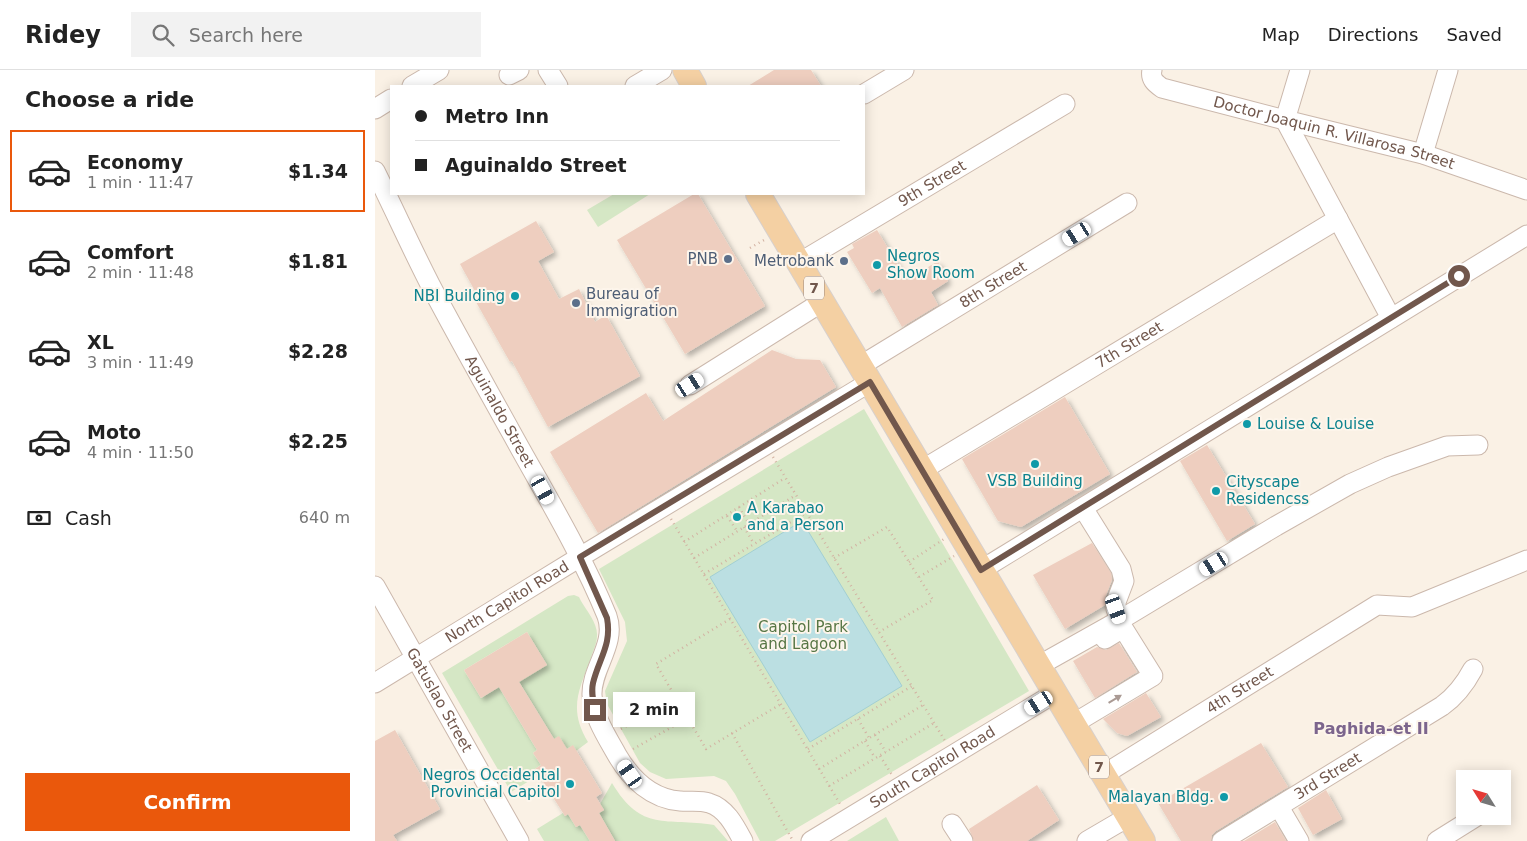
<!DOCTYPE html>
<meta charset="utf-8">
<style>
body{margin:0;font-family:"DejaVu Sans",sans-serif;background:#f2f2f2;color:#222;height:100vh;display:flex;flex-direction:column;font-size:19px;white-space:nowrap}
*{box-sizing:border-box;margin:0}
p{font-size:16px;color:#767676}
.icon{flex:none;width:28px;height:28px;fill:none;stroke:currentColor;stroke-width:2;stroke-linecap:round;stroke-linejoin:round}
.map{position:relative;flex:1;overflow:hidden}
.drawer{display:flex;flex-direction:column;background:#fff;width:375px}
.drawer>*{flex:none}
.hud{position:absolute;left:15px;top:15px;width:475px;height:110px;border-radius:0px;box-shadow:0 2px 12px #0003;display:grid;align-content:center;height:110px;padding:0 25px;background:#fff}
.needle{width:32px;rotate:307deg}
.controls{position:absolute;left:1081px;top:700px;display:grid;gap:10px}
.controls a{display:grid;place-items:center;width:55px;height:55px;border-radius:0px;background:#fff;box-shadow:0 2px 12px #0003;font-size:25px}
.end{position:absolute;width:22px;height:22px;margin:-11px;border:6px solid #71574c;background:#fff;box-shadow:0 0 0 2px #fff}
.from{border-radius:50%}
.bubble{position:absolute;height:35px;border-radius:0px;background:#fff;box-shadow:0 2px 12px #0003;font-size:16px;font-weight:700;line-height:35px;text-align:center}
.car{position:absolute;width:15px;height:30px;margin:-15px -8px;border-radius:6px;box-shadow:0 0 4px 1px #0007;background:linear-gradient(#fff 24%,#345 0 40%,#fff 0 76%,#345 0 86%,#fff 0)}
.hud b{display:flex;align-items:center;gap:18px;height:48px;font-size:19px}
.hud b+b{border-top:1px solid #e0e0e0}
.hud i{width:12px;height:12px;background:#222}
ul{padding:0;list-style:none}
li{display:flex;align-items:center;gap:15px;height:82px;margin:0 10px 8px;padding:0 15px;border:2px solid transparent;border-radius:0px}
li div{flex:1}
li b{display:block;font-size:19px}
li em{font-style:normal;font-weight:700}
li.selected{border-color:#ea580c}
li>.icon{width:45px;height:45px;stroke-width:1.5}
h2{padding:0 25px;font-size:22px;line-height:60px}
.pay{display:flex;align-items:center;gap:12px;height:55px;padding:0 25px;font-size:19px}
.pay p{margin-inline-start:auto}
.button{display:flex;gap:10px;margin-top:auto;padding:10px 25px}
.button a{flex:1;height:58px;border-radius:0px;background:#ea580c;color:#fff;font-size:20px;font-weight:700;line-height:58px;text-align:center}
header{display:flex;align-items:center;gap:30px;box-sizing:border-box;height:70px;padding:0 25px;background:#fff;border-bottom:1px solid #e0e0e0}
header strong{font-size:24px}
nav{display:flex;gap:28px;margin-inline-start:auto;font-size:18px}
.search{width:350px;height:45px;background:#f2f2f2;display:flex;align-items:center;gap:12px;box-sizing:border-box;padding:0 18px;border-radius:0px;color:#767676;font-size:19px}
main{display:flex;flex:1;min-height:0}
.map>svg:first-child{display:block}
.green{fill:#d5e7c5}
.water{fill:#bbdfe2;stroke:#a2cfd3}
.building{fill:#eecebf;filter:url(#shadow)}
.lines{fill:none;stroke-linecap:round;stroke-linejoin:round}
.minor-casing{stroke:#cbb8ac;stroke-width:21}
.major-casing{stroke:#d7d0cd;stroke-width:26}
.path{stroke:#d2b2a2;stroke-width:2.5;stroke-dasharray:1 4;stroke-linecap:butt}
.minor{stroke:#fff;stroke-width:19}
.major{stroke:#f4d0a3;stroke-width:24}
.oneway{fill:#aa9a94}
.route{stroke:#71574c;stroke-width:6}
.service-dot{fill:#5c6f8a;stroke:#fdf5eb;stroke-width:2}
.culture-dot{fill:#0f9aa8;stroke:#fdf5eb;stroke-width:2}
.labels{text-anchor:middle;stroke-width:4;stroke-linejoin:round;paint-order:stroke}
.shield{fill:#fdf5eb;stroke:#9b867c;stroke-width:1}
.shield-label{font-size:14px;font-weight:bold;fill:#71574c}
.street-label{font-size:15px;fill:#71574c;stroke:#fdf5eb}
.culture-label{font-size:15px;fill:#0d838f;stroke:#fdf5eb;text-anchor:start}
.service-label{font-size:15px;fill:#4e5e75;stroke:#fdf5eb;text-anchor:end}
.park-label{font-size:15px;fill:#577645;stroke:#fdf5eb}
.neighbourhood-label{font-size:16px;font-weight:bold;fill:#7c658d;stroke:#fdf5eb}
</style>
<header>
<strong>Ridey</strong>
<div class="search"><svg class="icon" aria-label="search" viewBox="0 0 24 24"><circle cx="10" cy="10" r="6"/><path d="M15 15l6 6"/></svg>Search here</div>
<nav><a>Map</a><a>Directions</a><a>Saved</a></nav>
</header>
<main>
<section class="drawer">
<h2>Choose a ride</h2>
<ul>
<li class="selected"><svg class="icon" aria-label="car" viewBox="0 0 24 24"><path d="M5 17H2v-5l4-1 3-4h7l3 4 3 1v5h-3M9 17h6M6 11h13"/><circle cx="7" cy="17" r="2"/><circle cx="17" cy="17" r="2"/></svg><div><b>Economy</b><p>1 min · 11:47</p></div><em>$1.34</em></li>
<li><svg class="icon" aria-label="car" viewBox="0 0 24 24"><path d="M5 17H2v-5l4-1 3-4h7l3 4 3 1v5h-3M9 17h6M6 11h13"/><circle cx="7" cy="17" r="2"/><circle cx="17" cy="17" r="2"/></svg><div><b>Comfort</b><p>2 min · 11:48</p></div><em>$1.81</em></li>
<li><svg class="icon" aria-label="car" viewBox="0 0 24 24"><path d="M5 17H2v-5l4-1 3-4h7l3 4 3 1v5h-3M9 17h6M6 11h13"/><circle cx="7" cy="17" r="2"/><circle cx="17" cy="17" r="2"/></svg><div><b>XL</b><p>3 min · 11:49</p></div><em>$2.28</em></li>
<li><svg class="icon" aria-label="car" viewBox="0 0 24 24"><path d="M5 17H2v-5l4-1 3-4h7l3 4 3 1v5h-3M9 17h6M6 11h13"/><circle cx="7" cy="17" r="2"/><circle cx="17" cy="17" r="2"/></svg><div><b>Moto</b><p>4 min · 11:50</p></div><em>$2.25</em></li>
</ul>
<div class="pay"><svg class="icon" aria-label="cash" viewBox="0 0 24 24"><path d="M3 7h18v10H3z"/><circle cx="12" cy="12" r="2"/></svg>Cash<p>640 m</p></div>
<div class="button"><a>Confirm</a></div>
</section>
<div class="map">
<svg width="1152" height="771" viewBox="0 0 1152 771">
<defs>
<filter id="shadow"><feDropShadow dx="3.5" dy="3.5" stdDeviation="2.5" flood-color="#0004"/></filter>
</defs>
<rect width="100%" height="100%" fill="#faf1e5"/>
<g class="green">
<path d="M239 124H275L223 157 212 140Z"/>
<path d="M489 339 654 621 400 771H385L360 724 351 711 339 706 291 709 275 702 265 693 232 634 230 621 252 571 250 552 224 499Z"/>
<path d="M199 525 204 527 206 531C212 541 223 554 222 566 222 573 218 581 216 588 204 620 193 639 213 672L201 681 198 676 192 679 179 669 141 607 172 595 152 562 89 600 106 628 124 617 162 680 158 683 166 695 160 699 164 705 136 722 67 603 193 526Z"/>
<path d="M237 713C267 763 290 747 339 755L353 771H240L224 743 229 740 225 734Z"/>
<path d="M188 743 190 746 193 744 201 757 205 755 215 771H169L162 759Z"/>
<path d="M511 747 524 771H472Z"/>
</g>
<path class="water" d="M427 451 527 616 435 672 335 507Z"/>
<g class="building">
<path d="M399 0H436L446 16H373Z"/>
<path d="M319 124H323L390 236 310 284 242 170Z"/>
<path d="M161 151 179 182 163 191 184 229 204 219 220 252 231 245 265 306 173 357 137 291 135 292 101 232 105 230 85 194Z"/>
<path d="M502 160 532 210 563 191 573 211 556 222 563 235 527 257 505 218 497 223 472 182 479 178 477 174Z"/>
<path d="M397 280 421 289 445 290 461 317 223 463 175 382 271 323 288 351Z"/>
<path d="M690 327 735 404 646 457 623 451 587 389Z"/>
<path d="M832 375 880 454 852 471 805 391Z"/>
<path d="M717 473 736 503 737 510 730 528V535L690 559 658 505Z"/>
<path d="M152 562 172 595 144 612 179 669 184 666 192 679 198 675 227 723 221 727 229 740 224 743 240 771H215L205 755 201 757 193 744 190 746 160 699 166 695 158 683 162 680 124 617 106 628 89 600Z"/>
<path d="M744 573 762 602 720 628 698 591 722 577 731 580Z"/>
<path d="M771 623 786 647 752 666 742 663 728 649Z"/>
<path d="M20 660 65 739 18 765 22 771H0V671Z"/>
<path d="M886 673 913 717 841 761 837 765 836 771H806L783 733Z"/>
<path d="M662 715 684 750 652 771H599L594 759Z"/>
<path d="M951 720 967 749 938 765 923 738Z"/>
<path d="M900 752 911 771H869Z"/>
</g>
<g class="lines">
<defs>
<g id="minor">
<path d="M173 0 183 16"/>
<path id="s1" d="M777 0C775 9 780 13 787 18L910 50 1048 84 1152 120"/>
<path d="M925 0 910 50 1016 248"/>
<path d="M134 5 144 0"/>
<path d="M37 16 64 0"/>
<path d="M260 16 287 0"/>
<path d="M489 24 529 0"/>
<path d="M0 39 16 29"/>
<path d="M1048 84 1073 0"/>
<path id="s2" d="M0 101C20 141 38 182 59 222 84 269 110 315 136 362 169 422 206 482 232 546 242 574 216 598 217 625 218 646 232 667 242 685 256 709 277 729 305 731 314 732 325 730 334 733 351 738 360 756 368 771"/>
<path id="s3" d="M424 193 690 34"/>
<path id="s4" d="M485 296 752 133"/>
<path d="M315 315 447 232"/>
<path id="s5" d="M547 400 963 149"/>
<path d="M708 438 746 499 749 511 741 532V539L745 550"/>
<path d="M606 500 1152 165"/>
<path id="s6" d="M0 516 144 771"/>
<path d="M663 596 745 550 901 456 975 414 1013 397 1072 376 1103 375"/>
<path id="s7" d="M0 613 205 487 495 312"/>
<path d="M698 654 778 606 748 558 730 569"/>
<path id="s8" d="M728 705 1002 535 1037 537 1152 490"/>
<path d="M904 737 924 771"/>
<path d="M577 754 588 771"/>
<path id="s9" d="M436 771 680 623"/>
<path d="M712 771 753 747"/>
<path id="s10" d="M847 771 1067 636C1081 626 1090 614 1098 599"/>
<path d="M1062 771 1102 746"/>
</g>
<g id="major">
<path d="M310 0 319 16"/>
<path d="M383 124 768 771"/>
</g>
</defs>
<use href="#minor" class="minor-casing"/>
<use href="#major" class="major-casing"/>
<g class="path">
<path d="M375 178 389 170"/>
<path d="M398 387 570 671"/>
<path d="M364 437 374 454"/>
<path d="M352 446 362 461"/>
<path d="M296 449 465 734"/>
<path d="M369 457 379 474"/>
<path d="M309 472 410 408"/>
<path d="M319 488 421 425"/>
<path d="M459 488 512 457 558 530 504 562"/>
<path d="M534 492 569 469"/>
<path d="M329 504 431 443"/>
<path d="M544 507 579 486"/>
<path d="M355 549 281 594 331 679 406 634"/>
<path d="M483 649 494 668"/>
<path d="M246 659 302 630"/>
<path d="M357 663 418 771"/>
<path d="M500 665 511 682"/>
<path d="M490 671 500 688"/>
<path d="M258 679 313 648"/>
<path d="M433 679 537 616"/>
<path d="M505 686 517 705"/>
<path d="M444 699 548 635"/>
<path d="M454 716 559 653"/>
</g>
<use href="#minor" class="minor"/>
<use href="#major" class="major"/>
</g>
<defs><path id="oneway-solid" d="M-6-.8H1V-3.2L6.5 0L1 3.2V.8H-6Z" transform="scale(1.25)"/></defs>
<use class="oneway" href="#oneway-solid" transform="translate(740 629) rotate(-31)"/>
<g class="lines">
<path class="route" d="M220 640C218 631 216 622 218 613 224 588 237 575 232 548L205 487 495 312 606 500 1084 206"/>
</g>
<g class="service-dot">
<circle cx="353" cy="189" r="5"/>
<circle cx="469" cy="191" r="5"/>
<circle cx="201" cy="233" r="5"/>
</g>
<g class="culture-dot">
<circle cx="502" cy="195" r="5"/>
<circle cx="140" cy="226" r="5"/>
<circle cx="872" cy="354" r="5"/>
<circle cx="660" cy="394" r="5"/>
<circle cx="841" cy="421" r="5"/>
<circle cx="362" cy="447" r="5"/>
<circle cx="195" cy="714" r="5"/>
<circle cx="849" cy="727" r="5"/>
</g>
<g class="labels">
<g class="shield">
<rect x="429" y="206.5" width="20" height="23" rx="4"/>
<rect x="714" y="685.5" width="20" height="23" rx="4"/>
</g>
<g class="shield-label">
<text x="439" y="223">7</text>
<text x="724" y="702">7</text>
</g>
<g class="street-label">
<text dy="5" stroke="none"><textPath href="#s1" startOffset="200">Doctor Joaquin R. Villarosa Street</textPath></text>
<text dy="5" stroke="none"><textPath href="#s3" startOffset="155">9th Street</textPath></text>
<text dy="5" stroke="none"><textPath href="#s4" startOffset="156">8th Street</textPath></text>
<text dy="5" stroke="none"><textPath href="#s5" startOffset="242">7th Street</textPath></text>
<text dy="5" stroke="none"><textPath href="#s2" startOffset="271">Aguinaldo Street</textPath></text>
<text dy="5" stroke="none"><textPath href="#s7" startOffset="155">North Capitol Road</textPath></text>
<text dy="5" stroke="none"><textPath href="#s8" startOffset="161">4th Street</textPath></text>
<text dy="5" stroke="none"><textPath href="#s6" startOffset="131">Gatuslao Street</textPath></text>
<text dy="5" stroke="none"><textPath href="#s9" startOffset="142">South Capitol Road</textPath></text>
<text dy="5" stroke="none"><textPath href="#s10" startOffset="124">3rd Street</textPath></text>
</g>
<g class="culture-label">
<text x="512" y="191">Negros<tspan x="512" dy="17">Show Room</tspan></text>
<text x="130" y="231" text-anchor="end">NBI Building</text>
<text x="882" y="359">Louise &amp; Louise</text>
<text x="660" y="416" text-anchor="middle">VSB Building</text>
<text x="851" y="417">Cityscape<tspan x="851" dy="17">Residencss</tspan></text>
<text x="372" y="443">A Karabao<tspan x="372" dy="17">and a Person</tspan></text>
<text x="185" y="710" text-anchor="end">Negros Occidental<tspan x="185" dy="17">Provincial Capitol</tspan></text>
<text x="839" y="732" text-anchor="end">Malayan Bldg.</text>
</g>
<g class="service-label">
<text x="343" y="194">PNB</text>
<text x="459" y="196">Metrobank</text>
<text x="211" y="229" text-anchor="start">Bureau of<tspan x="211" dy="17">Immigration</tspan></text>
</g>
<g class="park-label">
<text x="428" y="562">Capitol Park<tspan x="428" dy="17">and Lagoon</tspan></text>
</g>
<g class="neighbourhood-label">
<text x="996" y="664">Paghida-et II</text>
</g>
</g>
</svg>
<div class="controls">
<a><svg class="needle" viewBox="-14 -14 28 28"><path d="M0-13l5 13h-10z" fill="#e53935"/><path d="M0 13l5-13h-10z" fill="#767676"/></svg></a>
</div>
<i class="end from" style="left:1084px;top:206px"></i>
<i class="end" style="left:220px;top:640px"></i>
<div class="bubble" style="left:238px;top:622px;width:82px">2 min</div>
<i class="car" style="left:702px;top:164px;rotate:239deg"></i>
<i class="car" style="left:315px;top:315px;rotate:58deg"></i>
<i class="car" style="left:168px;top:420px;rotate:151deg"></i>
<i class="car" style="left:839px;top:494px;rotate:239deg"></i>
<i class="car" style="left:741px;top:539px;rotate:160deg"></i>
<i class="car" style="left:664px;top:633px;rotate:238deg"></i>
<i class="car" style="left:255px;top:704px;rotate:325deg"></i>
<div class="hud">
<b><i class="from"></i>Metro Inn</b>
<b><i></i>Aguinaldo Street</b>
</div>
</div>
</main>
